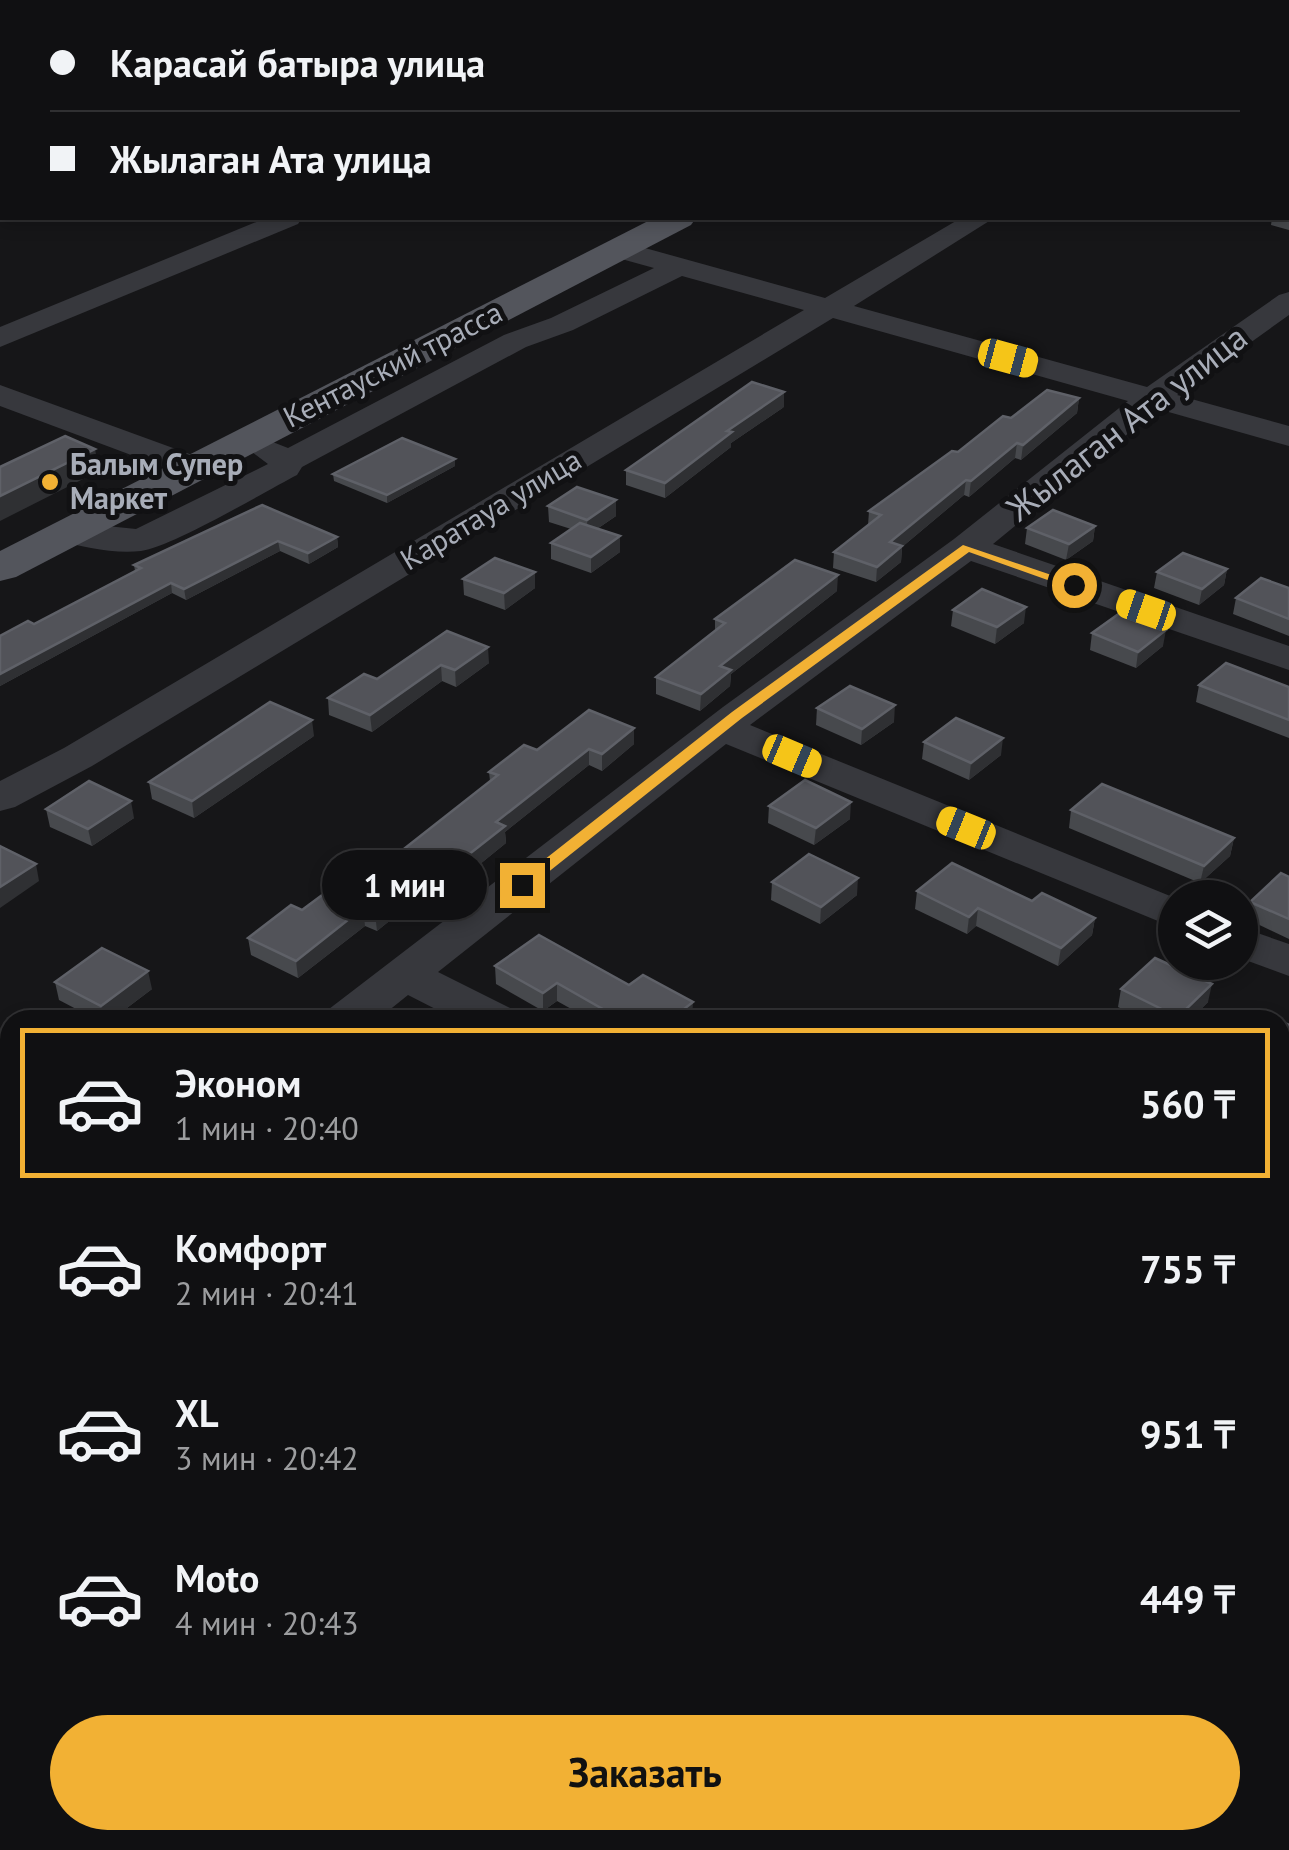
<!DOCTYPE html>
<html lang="ru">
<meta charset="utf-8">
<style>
body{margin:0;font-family:"PT Sans",sans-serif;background:#19191b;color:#f1f3f6;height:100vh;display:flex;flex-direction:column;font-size:38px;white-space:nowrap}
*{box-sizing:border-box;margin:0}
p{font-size:32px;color:#9c9d9f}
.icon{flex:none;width:55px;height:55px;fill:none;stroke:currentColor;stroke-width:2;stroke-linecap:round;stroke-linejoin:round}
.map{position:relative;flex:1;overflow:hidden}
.panel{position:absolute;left:0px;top:1010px;width:1290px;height:840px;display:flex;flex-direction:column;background:#101012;border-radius:30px 30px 0 0;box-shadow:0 5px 15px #0003,0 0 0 2px #303032}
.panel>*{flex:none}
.banner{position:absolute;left:0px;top:0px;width:1290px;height:220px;box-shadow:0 5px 15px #0003,0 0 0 2px #303032;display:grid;align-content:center;height:220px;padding:0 50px;background:#101012}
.controls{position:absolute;left:1158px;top:880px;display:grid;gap:20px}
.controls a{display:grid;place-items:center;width:100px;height:100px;border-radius:50%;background:#101012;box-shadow:0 5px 15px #0003,0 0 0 2px #303032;font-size:50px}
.end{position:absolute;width:45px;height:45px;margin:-22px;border:12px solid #f2b134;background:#111;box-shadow:0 0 0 5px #111}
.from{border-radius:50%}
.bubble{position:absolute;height:70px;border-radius:35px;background:#101012;box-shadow:0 5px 15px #0003,0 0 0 2px #303032;font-size:32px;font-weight:700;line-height:70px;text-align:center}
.car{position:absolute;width:30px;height:60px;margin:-30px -15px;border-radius:12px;box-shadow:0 0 8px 2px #0007;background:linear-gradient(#f5c518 24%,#345 0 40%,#f5c518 0 76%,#345 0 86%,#f5c518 0)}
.banner b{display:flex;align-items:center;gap:35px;height:95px;font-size:38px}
.banner b+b{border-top:2px solid #303032}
.banner i{width:25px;height:25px;background:#f1f3f6}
ul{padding:18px 0 0;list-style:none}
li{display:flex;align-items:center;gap:30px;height:150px;margin:0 20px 15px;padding:0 30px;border:5px solid transparent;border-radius:0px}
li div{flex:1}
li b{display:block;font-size:38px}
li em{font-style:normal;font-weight:700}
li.on{border-color:#f2b134}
li>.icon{width:90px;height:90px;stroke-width:1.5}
.action{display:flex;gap:20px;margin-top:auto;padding:20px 50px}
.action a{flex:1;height:115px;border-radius:60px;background:#f2b134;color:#111;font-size:40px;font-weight:700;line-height:115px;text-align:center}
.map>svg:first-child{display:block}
.built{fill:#222225}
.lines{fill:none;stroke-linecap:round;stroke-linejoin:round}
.minor{fill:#37383d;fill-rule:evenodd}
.major{fill:#53555c;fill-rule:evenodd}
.wall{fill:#47494d}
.shaded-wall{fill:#2f3033}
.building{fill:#525359;stroke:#5f6168;stroke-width:2.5}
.route{fill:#f2b134}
.poi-dot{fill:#f2b134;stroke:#111113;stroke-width:4}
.labels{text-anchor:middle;stroke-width:10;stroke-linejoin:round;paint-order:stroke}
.far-street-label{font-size:30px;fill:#a8adb8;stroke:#111113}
.far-poi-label{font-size:30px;font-weight:bold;fill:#a8adb8;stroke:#111113;text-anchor:start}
.street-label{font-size:35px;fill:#a8adb8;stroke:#111113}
</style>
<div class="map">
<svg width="1289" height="1850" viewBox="0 0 1289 1850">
<rect width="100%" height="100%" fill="#161618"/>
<path class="built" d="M396 1840H652L666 1850H387Z"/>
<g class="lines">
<g class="minor">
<path d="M1289 22V37H1288V23Z"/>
<path d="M2 33V47L0 48V34Z"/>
<path d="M2 164V180L0 181V165Z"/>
<path d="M266 218H302L298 224 0 347V327Z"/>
<path d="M961 218H994L854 306 1147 387 1279 295 1289 292V315L1177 395 1289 426V446L1158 409 993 544 1289 646V670L971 561 750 725 1175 898V928L726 744 438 972 512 1009 519 1020H457L408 995 377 1020H322L329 1009 723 707 954 539 1128 401 833 318 92 766 15 807 0 811V781L64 748 804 310 682 276 573 330 526 347 302 467 297 475C264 492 172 547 141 551 113 554 83 547 56 540L50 533 56 526 68 522 136 529 268 464 248 449 253 442 265 439 288 448 504 335 551 318 654 268 607 255 603 249 607 243H627L825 298Z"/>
<path d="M0 385 206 460 211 467 206 474H182L0 406Z"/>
<path d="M1240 927 1289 944V976L1240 958Z"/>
<path d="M10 1247V1292L0 1295V1250Z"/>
<path d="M0 1308 10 1311V1357L0 1354Z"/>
<path d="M1280 1394 1289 1397V1445L1280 1442Z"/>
<path d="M692 1840H771L775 1850H696Z"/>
</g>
<path class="major" d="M654 218H696L691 225 16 577 0 581V551Z"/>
</g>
<g class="wall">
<path d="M132 0H556L549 2H141Z"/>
<path d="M680 0H905V2H689Z"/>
<path d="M1289 199V230L1271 225 1272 218H1288V200Z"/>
<path d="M1079 398 1077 413 1021 460 1015 458 969 497 964 495 902 547 901 562 876 582 833 568 834 552 868 525 869 511 1011 418Z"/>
<path d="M784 407 731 443V447L665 498 626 485V470Z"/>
<path d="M455 466 387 503 334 481 333 474Z"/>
<path d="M262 505 337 537 338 547 309 564 280 551 186 600 172 593 0 686V636L34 624 135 571 134 565Z"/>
<path d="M548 506 616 516 597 529 620 536V552L591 573 551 559V543L571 529 549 522Z"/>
<path d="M1095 526 1093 541 1066 560 1025 544 1027 528Z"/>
<path d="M1227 569 1224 585 1199 605 1154 588 1157 572Z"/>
<path d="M463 579 535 588 505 610 464 595Z"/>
<path d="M1289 588V636L1233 614 1236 598Z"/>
<path d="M837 591 731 674 730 686 700 711 656 694V677L715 630V619Z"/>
<path d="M953 610 1024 623 995 644 951 626Z"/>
<path d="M447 631 489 663 456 687 442 681 372 732 329 715 328 698 377 679Z"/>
<path d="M1092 633 1163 646 1136 668 1090 650Z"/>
<path d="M1199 685 1289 687V738L1196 702Z"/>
<path d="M817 708 894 722 861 745 816 725Z"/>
<path d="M634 728V744L602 771 589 765 505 832 506 843 469 873 456 867 377 931 365 926 298 978 251 955 248 938 302 910 381 867 490 781 489 772 537 750Z"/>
<path d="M314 736 194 818 152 799 149 782Z"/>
<path d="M924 742 1001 755 969 780 922 759Z"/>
<path d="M769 806 850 819 814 845 768 823Z"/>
<path d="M46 809 134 818 92 846 50 827Z"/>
<path d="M1071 810 1234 838 1230 856 1200 883 1069 828Z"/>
<path d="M1289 877V939L1247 919 1250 902Z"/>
<path d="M772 882 857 895 820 924 771 900Z"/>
<path d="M917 891 1095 918 1092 935 1058 966 976 926 967 934 915 909Z"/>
<path d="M495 966 692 1020H591L557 1001 543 1011 496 984Z"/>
<path d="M55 982 152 989 111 1020H97L59 1000Z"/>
<path d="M1121 989 1208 1002 1190 1020H1144L1118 1007Z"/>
<path d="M1280 1023 1289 1025V1095L1280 1091Z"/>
<path d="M1280 1278 1289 1283V1370L1280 1364Z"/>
<path d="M10 1515V1616L0 1609V1524Z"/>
<path d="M10 1642V1754L0 1746V1652Z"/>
</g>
<g class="shaded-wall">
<path d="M539 0H556L549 2H532Z"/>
<path d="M784 392V407L731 443V447L665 498V483L727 431Z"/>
<path d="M1079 398 1077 413 1021 460 1023 445Z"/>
<path d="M1017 443 1015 458 969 497 971 481Z"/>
<path d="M95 449 99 471 0 521V496Z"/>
<path d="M455 459V466L387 503V495Z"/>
<path d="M966 480 964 495 902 547 901 562 876 582 877 567 890 542Z"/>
<path d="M616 500V516L588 535 587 520Z"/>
<path d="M1095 526 1093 541 1066 560 1069 544Z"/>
<path d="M620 536V552L591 573V557Z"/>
<path d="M337 537 338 547 309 564 308 553Z"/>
<path d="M278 541 280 551 186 600 184 589Z"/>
<path d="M1227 569 1224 585 1199 605 1202 589Z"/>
<path d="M535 572V588L505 610 504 593Z"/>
<path d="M838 575 837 591 731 674 730 686 700 711 701 694 720 666Z"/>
<path d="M171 583 172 593 0 686V674Z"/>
<path d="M1026 607 1024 623 995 644 997 627Z"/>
<path d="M1166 630 1163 646 1136 668 1138 652Z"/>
<path d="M488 647 489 663 456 687 455 670Z"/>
<path d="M441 665 442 681 372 732 370 715Z"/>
<path d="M895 705 894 722 861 745 862 729Z"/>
<path d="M312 720 314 736 194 818 192 801Z"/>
<path d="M634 728V744L602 771V754Z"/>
<path d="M1003 738 1001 755 969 780 971 763Z"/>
<path d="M589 749V765L505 832 506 843 469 873 468 855 496 822Z"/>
<path d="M131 801 134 818 92 846 88 829Z"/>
<path d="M851 802 850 819 814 845 816 828Z"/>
<path d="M1234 838 1230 856 1200 883 1204 866Z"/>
<path d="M454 850 456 867 377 931 375 913Z"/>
<path d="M36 864 39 881 0 908V887Z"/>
<path d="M858 878 857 895 820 924 821 907Z"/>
<path d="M363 908 365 926 298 978 296 961Z"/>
<path d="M978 908 976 926 967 934 969 917Z"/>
<path d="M1095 918 1092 935 1058 966 1061 948Z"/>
<path d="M148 971 152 989 111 1020H104L101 1006Z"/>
<path d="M557 983V1001L543 1011V993Z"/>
<path d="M1212 984 1208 1002 1190 1020H1178V1017Z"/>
<path d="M693 1002 692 1020H670Z"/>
<path d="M1004 1840H1006L1004 1850H998Z"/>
</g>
<g class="building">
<path d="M150 0H539L532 2H159Z"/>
<path d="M746 0H905L899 2H757Z"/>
<path d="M2 43V66L0 67V44Z"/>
<path d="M752 382 784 392 727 431 732 432 665 483 626 470Z"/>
<path d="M1047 390 1079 398 1023 445 1017 443 971 481 966 480 890 542 902 546 877 567 834 552 881 515 869 511 952 451 958 452 1003 416 1011 418Z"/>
<path d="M65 436 95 449 0 496V467Z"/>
<path d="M402 438 455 459 387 495 333 474Z"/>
<path d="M577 487 616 500 587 520 548 506Z"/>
<path d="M262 505 337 537 308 553 278 541 184 589 171 583 0 674V636L28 621 34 624 141 568 134 565Z"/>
<path d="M1053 510 1095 526 1069 544 1027 528Z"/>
<path d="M580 523 620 536 591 557 551 543Z"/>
<path d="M1183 553 1227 569 1202 589 1157 572Z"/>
<path d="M495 558 535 572 504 593 463 579Z"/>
<path d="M795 560 838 575 720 666 731 670 701 694 656 677 725 623 715 619Z"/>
<path d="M1261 578 1289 588V619L1236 598Z"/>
<path d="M982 589 1026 607 997 627 953 610Z"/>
<path d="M1120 613 1166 630 1138 652 1092 633Z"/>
<path d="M447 631 488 647 455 670 441 665 370 715 328 698 364 674 377 679Z"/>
<path d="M1226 663 1289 687V720L1199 685Z"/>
<path d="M850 686 895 705 862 729 817 708Z"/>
<path d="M270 702 312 720 192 801 149 782Z"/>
<path d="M589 710 634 728 602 754 589 749 496 822 505 826 468 855 454 850 375 913 363 908 296 961 248 938 291 905 302 910 368 861 381 867 498 775 489 772 524 745 537 750Z"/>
<path d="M956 718 1003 738 971 763 924 742Z"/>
<path d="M805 780 851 802 816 828 769 806Z"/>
<path d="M89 781 131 801 88 829 46 809Z"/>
<path d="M1102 784 1234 838 1204 866 1071 810Z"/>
<path d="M0 846 36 864 0 887Z"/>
<path d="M809 854 858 878 821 907 772 882Z"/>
<path d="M952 863 1032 901 1042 893 1095 918 1061 948 978 908 969 917 917 891Z"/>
<path d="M1281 873 1289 877V919L1250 902Z"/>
<path d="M539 935 629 985 643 975 693 1002 670 1020H622L557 983 543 993 495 966Z"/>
<path d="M102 948 148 971 101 1006 55 982Z"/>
<path d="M1155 958 1212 984 1178 1017 1121 989Z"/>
<path d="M1281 1021 1289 1025V1075L1280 1070V1023Z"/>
<path d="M1280 1278 1289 1283V1348L1280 1343Z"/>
<path d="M10 1515V1602L0 1595V1524Z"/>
<path d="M10 1642V1740L0 1733V1652Z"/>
<path d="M592 1840H603L618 1850H584Z"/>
<path d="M888 1840H1004L998 1850H882Z"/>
</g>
<path class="route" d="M963 545 1081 585 1070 588 969 552 742 718 527 889H516V882L732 712Z"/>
<circle class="poi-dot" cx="50" cy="482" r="10"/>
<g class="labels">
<g class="far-street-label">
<text transform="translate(393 365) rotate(-27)" y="10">Кентауский трасса</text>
<text transform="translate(491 510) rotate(-31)" y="10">Каратауа улица</text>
</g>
<g class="far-poi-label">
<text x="70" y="475">Балым Супер<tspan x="70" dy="34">Маркет</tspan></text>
</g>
<g class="street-label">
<text transform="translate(1127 423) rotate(-38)" y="12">Жылаган Ата улица</text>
</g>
</g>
</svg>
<div class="controls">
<a><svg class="icon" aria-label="layers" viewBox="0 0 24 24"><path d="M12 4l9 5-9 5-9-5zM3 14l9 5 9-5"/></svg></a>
</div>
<i class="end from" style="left:1074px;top:585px"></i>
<i class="end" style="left:522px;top:885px"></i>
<div class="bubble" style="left:322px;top:850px;width:165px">1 мин</div>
<i class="car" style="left:1008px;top:358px;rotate:105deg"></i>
<i class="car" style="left:1146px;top:610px;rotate:289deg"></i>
<i class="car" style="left:792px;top:756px;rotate:113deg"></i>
<i class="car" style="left:966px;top:828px;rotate:292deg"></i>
<div class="banner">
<b><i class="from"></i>Карасай батыра улица</b>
<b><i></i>Жылаган Ата улица</b>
</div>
<section class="panel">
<ul>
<li class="on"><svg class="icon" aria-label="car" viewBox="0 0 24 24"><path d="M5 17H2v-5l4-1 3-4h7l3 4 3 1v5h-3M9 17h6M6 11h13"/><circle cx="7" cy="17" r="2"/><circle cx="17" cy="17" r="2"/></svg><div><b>Эконом</b><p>1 мин · 20:40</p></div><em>560 ₸</em></li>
<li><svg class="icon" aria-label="car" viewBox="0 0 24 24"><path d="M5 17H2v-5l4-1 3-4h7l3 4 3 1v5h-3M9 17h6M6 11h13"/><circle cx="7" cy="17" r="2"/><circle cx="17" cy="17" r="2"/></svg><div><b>Комфорт</b><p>2 мин · 20:41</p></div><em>755 ₸</em></li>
<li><svg class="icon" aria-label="car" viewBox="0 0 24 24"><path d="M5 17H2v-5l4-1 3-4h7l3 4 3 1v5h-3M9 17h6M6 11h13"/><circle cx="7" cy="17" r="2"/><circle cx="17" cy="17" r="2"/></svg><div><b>XL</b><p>3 мин · 20:42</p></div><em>951 ₸</em></li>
<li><svg class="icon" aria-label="car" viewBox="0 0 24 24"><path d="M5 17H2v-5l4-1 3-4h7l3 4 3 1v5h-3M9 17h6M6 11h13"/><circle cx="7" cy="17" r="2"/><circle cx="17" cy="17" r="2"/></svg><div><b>Moto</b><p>4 мин · 20:43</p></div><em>449 ₸</em></li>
</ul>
<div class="action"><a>Заказать</a></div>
</section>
</div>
